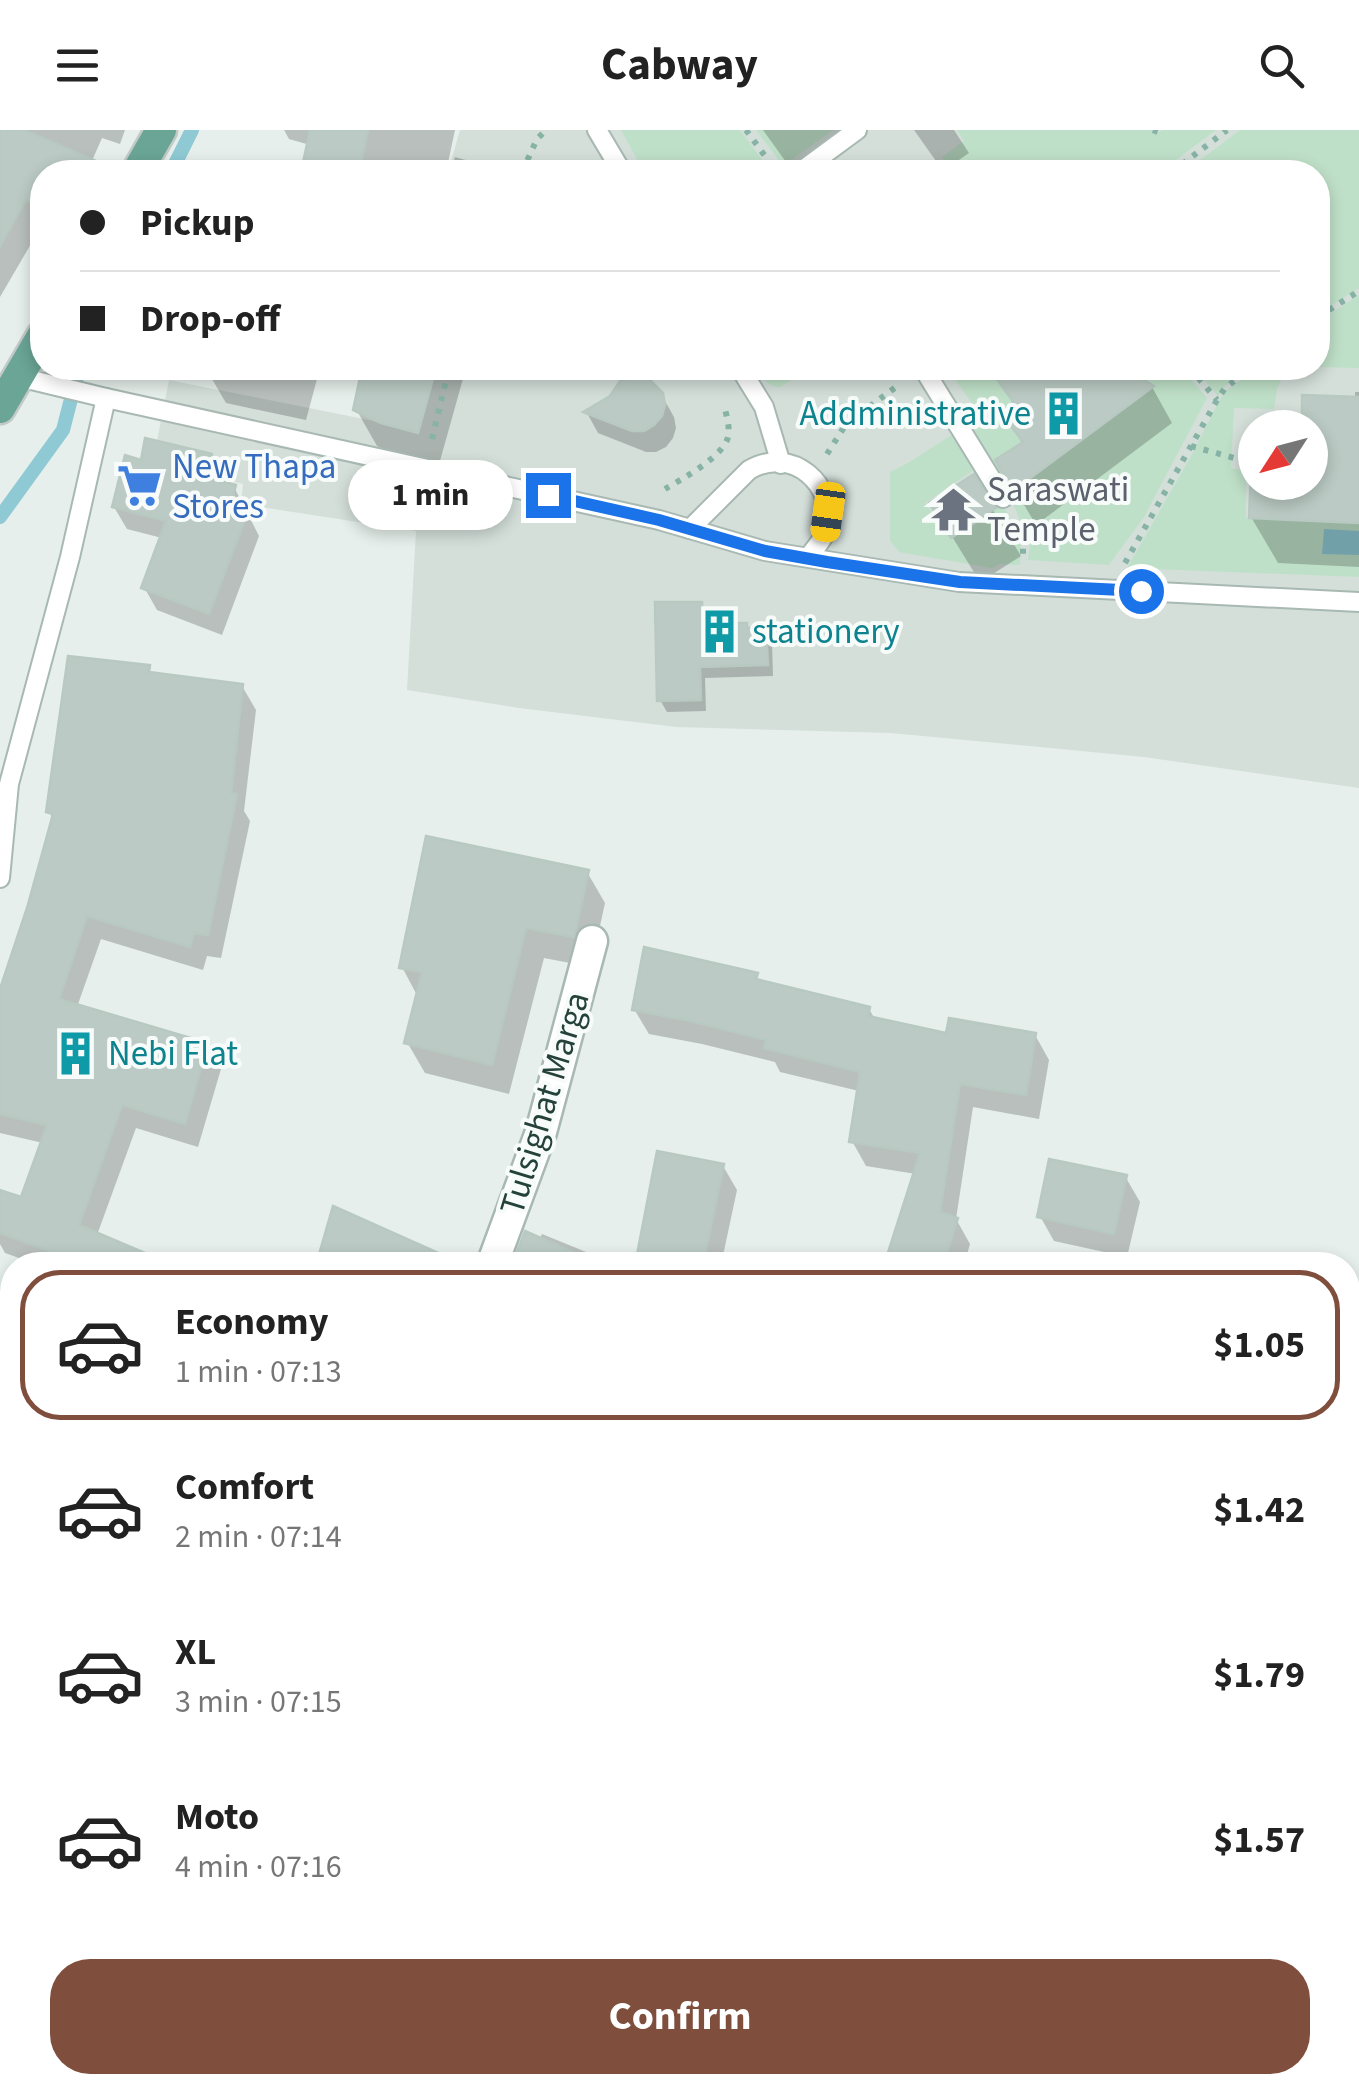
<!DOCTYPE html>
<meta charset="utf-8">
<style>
body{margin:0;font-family:"Source Sans 3",sans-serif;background:#f2f2f2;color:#222;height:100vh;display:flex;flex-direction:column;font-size:38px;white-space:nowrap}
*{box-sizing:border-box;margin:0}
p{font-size:32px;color:#767676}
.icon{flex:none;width:55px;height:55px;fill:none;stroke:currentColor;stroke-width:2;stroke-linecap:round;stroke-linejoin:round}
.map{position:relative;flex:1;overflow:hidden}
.details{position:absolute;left:0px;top:1122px;width:1360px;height:842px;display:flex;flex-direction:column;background:#fff;border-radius:40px 40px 0 0;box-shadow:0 5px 15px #0003}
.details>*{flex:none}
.guide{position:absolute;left:30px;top:30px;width:1300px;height:220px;border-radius:40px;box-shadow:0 5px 15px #0003;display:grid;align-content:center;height:220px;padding:0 50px;background:#fff}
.needle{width:65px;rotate:234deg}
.fabs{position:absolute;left:1238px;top:280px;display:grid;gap:20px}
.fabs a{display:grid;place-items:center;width:90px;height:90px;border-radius:50%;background:#fff;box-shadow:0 5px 15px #0003;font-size:50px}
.end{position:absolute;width:45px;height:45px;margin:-22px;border:12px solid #1a73e8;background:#fff;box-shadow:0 0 0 5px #fff}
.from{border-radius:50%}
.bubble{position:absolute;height:70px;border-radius:35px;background:#fff;box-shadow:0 5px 15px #0003;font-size:32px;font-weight:700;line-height:70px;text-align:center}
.car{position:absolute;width:30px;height:60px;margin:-30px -15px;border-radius:12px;box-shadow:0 0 8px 2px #0007;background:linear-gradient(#f5c518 24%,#345 0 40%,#f5c518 0 76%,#345 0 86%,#f5c518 0)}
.guide b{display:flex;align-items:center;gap:35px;height:95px;font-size:38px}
.guide b+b{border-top:2px solid #e0e0e0}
.guide i{width:25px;height:25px;background:#222}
ul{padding:18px 0 0;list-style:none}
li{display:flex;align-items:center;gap:30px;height:150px;margin:0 20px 15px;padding:0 30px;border:5px solid transparent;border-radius:40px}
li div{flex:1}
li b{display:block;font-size:38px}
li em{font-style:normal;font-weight:700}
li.on{border-color:#804e3d}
li>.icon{width:90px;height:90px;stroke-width:1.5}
.cta{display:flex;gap:20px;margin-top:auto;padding:20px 50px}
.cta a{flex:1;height:115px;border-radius:40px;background:#804e3d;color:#fff;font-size:40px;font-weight:700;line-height:115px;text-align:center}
header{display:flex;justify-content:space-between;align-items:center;height:130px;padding:0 50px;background:#fff;font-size:45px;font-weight:700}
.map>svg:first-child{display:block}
.built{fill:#d4dfda;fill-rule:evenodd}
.green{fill:#bfe0c8}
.water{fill:#8ec9d4}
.shadow{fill:#0003}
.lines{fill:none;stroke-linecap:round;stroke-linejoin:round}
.stream{stroke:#8ec9d4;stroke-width:14}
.building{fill:#bbcac4;stroke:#b8c9c2;stroke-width:2.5}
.service-casing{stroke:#a8b8b2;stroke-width:22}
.minor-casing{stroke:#a8b8b2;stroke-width:35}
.primary-casing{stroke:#c2cac8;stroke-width:35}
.path{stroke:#86b3a5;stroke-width:6;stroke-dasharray:5 8;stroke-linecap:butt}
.service{stroke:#fff;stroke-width:18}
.minor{stroke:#fff;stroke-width:30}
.primary{stroke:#6aa596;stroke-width:30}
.route{stroke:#1a73e8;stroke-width:12}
.labels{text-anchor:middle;stroke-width:8;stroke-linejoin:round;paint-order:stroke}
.culture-label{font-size:35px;fill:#0d838f;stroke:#f7fbf9;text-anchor:start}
.shop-label{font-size:35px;fill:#366cbe;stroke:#f7fbf9;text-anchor:start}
.worship-label{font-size:35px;fill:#5b616d;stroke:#f7fbf9;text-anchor:start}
.street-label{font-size:35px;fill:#24423a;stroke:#f7fbf9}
</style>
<header><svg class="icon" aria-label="menu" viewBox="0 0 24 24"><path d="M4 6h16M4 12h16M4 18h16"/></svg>Cabway<svg class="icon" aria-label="search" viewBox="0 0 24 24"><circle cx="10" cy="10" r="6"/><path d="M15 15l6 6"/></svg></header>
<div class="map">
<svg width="1359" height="1964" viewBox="0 0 1359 1964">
<rect width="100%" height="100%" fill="#e6efeb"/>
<path class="built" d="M460 0H1359V658L1144 627 891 603 676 597 519 578 407 560 416 401 241 374 243 354 153 331 169 250 379 292 395 238H1318V42H448ZM1255 298H1310V352H1255Z"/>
<g class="green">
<path d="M621 0H740L769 39 763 42H644Z"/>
<path d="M756 0H833L783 36Z"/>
<path d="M957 0H1152L1156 4 1162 0H1216L1160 42H975L965 29 951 39 942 27 964 11Z"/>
<path d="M1240 0H1359V158L1318 184V42H1184Z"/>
<path d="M1359 165V238L1318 237V192Z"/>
<path d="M756 238H809L781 257C766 257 763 248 756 238Z"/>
<path d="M947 238H995L992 242 1017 277 1005 288 1044 338 1153 256 1140 238H1181L1207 268 1144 387 1109 435 1028 430 1030 415 1009 364 970 303 986 293Z"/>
<path d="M1195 238H1248L1225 256 1218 266Z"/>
<path d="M1257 238H1302L1284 243 1277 259 1274 279 1234 278 1231 338 1246 341V388L1359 393V401L1324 400 1322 423 1359 425V447L1127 438 1190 328 1219 271 1227 260Z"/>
<path d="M955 303 977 338 925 373 950 407C969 404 985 387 999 374L1004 376 1021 412 1020 435 1000 434 992 438 910 424 899 422 890 411V342L906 334Z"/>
</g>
<path class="water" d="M1324 399 1359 401V425L1322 424Z"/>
<g class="shadow">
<path d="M0 0H125L120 14 102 8 87 42H42V95L0 167Z"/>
<path d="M284 0H455L446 42H417L379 32 376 42H303L310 15 289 9Z"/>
<path d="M763 0H844L791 39Z"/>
<path d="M914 0H954L969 23 943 41Z"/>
<path d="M455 27 490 37 494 42H451Z"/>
<path d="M215 238H320L306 290 226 273 212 249Z"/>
<path d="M365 238H466L438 338 404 328 377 316 356 279Z"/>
<path d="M994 238H1122L1152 257 1172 293 1036 395 998 331 1023 315 1008 289 1017 280 995 242 998 239Z"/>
<path d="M1355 262H1359V437L1278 433 1251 387 1255 311V352H1310L1355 269Z"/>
<path d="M661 264 674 287 676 298 673 308 666 317 656 322H646L598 303 587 283Z"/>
<path d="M210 326 223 348 222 353 234 357 259 406 222 505 157 480 144 457 162 408 127 399 114 377 143 333Z"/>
<path d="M973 347 1021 426 980 452 932 374Z"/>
<path d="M701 474 708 487H724L730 496 748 500H765L772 512 773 546 705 548 706 581 667 582 660 570Z"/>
<path d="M148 537 152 545 242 556 256 580 244 681 250 691 221 828 207 826 203 840 101 809 77 877 207 915 221 939 198 1017 136 998 97 1105 171 1135H39L5 1123 0 1114V1075L22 1071 43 1013 0 1003V867L29 779 54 690 49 682Z"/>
<path d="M587 742 605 773 591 837 544 828 509 964 425 943 407 912 418 867 402 837Z"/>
<path d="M756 845 760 853 869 879 876 891 948 906 1035 905 1049 930 1039 989 973 977 956 1089 970 1114 964 1135H887L916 1044 866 1036 852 1011 859 961 780 942 775 932 702 914 649 904 634 879Z"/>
<path d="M723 1036 737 1060 721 1135H637Z"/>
<path d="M1126 1048 1140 1072 1127 1127 1054 1111 1040 1086Z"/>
<path d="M542 1104 618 1135H515L539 1110Z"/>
<path d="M0 1268 12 1272V1354L0 1349Z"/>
<path d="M12 1583V1660L8 1658 0 1644V1617Z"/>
<path d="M85 1952H164L161 1964H82Z"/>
<path d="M339 1952H518L509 1964H336Z"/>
<path d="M1017 1952H1161L1159 1964H1015Z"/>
</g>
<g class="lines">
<g class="stream">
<path d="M171 42 192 0"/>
<path d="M0 387 63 300 79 238"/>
</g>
</g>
<g class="building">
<path d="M0 0H24L119 41 118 42H42V76L26 70 0 116Z"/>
<path d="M310 0H368L359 42H301Z"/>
<path d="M362 238H436L418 303 381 293 353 280Z"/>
<path d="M989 238H1126L1154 256 1013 361 995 330 1023 312 1005 288 1017 277Z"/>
<path d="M640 246 649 249 663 263 665 275 662 286 654 295 644 301H632L583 282 610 266 620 251 630 247Z"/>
<path d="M1302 265 1359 267V393L1249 388 1253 297 1260 298H1255V352H1310V298H1302Z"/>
<path d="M145 308 212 324 206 347 236 355 230 377 248 382 209 484 141 458 166 391 112 377 125 325 141 330Z"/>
<path d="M974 344 996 378 951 408 929 373Z"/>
<path d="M655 472H702V484H726L725 493H747V498L766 497 768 535 700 537 701 570 657 571Z"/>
<path d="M68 526 150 535 149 542 243 554 231 663 237 664 208 805 194 803 190 817 87 786 59 869 208 913 185 994 122 975 79 1095 173 1135H88L0 1103V1060L21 1067 47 995 0 984V859L27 778 53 684 46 682Z"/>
<path d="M426 706 589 740 574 807 526 798 492 935 404 913 422 842 399 838Z"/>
<path d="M644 817 758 843 756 849 870 877 868 886 946 903 949 888 1036 903 1026 965 960 954 940 1082 958 1088 943 1135H884L920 1023 849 1012 860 942 764 918 766 910 686 890 632 880Z"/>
<path d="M657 1021 724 1034 703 1135H635Z"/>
<path d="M1049 1029 1127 1045 1114 1104 1037 1087Z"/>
<path d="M333 1076 465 1135H316Z"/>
<path d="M525 1101 602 1135H512Z"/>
</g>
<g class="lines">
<defs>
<g id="service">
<path d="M597 0 622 42"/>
<path d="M800 42 857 0"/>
<path d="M740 238 764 277 781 334"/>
<path d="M923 238 1003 368"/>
<path d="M19 247 106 268 659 390 690 399"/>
<path d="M809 427C814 419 823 410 826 401 838 354 791 315 749 340L690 399 765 421 959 452 1359 472"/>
<path d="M0 748 9 654 70 427 106 268"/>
</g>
<g id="minor">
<path d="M492 1135 541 1002 592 811"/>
<path d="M0 1676 12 1681"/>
<path d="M917 1952 933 1956 949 1964"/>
<path d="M506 1964 509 1952"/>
</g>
<g id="primary">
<path d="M137 42 161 0"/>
<path d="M0 278 42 206"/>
</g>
</defs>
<use href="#service" class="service-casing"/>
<use href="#minor" class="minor-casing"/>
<use href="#primary" class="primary-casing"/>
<g class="path">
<path d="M746 0 773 37"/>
<path d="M1153 0 1158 2 1161 0"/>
<path d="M522 42 537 9 546 0"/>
<path d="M1172 42 1227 0"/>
<path d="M1318 187 1359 161"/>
<path d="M1190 238 1217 270"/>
<path d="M432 309 449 238"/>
<path d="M1191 316 1252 333"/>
<path d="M827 324 846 294 900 254"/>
<path d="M665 359C682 349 719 329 727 310 731 301 727 288 725 279"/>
<path d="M1017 394 1023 409V425"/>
<path d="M1125 433 1217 270 1225 258 1251 238"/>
<path d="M1348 1491 1359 1492"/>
</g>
<use href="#service" class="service"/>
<use href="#minor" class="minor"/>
<use href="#primary" class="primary"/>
</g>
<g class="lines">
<path class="route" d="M548 365 659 390 765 421 827 432 960 452 1141 461"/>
</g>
<defs>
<symbol id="building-bare" viewBox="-9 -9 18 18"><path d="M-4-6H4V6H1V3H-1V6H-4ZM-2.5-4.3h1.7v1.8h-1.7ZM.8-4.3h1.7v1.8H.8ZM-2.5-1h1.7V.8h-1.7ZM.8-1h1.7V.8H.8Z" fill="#0f9aa8" stroke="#f7fbf9" stroke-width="2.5" paint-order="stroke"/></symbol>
<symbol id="supermarket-bare" viewBox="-9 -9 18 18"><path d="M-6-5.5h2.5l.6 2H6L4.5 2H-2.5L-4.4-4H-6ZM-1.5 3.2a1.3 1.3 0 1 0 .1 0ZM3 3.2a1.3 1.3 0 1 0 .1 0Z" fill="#3f7fe0" stroke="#f7fbf9" stroke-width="2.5" paint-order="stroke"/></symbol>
<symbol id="temple-bare" viewBox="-9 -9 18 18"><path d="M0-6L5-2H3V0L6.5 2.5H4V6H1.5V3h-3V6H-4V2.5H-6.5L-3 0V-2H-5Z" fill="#6b7280" stroke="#f7fbf9" stroke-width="2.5" paint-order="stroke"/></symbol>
</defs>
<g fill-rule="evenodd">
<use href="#building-bare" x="1032" y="252" width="63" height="63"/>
<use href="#supermarket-bare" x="108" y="324" width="63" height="63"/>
<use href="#temple-bare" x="922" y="348" width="63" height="63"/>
<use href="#building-bare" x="688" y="470" width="63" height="63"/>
<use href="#building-bare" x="44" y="892" width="63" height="63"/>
</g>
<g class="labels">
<g class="culture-label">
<text x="1031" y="295" text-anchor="end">Addministrative</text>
<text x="752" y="513">stationery</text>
<text x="108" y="935">Nebi Flat</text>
</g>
<g class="shop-label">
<text x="172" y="348">New Thapa<tspan x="172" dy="40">Stores</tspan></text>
</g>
<g class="worship-label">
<text x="987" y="371">Saraswati<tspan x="987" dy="40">Temple</tspan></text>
</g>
<g class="street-label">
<text transform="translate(544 973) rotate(-73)" y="12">Tulsighat Marga</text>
</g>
</g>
</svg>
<div class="fabs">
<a><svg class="needle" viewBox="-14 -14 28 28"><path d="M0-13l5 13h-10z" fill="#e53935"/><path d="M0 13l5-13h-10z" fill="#767676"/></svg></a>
</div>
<i class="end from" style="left:1141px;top:461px"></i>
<i class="end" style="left:548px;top:365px"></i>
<div class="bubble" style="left:348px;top:330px;width:165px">1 min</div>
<i class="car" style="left:828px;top:382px;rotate:188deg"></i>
<div class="guide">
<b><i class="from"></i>Pickup</b>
<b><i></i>Drop-off</b>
</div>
<section class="details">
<ul>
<li class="on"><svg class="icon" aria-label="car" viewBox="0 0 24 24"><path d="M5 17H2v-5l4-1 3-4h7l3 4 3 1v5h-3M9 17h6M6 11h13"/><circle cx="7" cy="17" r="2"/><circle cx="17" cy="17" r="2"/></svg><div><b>Economy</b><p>1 min · 07:13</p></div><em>$1.05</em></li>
<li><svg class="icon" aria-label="car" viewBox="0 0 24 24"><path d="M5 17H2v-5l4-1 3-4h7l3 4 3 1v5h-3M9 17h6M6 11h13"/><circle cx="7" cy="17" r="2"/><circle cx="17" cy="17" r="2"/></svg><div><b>Comfort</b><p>2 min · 07:14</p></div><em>$1.42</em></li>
<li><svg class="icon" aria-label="car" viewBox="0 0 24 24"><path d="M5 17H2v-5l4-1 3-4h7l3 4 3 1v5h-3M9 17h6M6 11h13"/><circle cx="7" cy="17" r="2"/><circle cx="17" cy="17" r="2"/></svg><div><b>XL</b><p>3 min · 07:15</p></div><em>$1.79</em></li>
<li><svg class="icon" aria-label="car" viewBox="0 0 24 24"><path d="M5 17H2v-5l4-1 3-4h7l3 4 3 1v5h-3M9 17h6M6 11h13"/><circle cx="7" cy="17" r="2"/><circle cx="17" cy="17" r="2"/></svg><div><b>Moto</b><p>4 min · 07:16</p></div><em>$1.57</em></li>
</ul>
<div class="cta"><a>Confirm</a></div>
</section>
</div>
